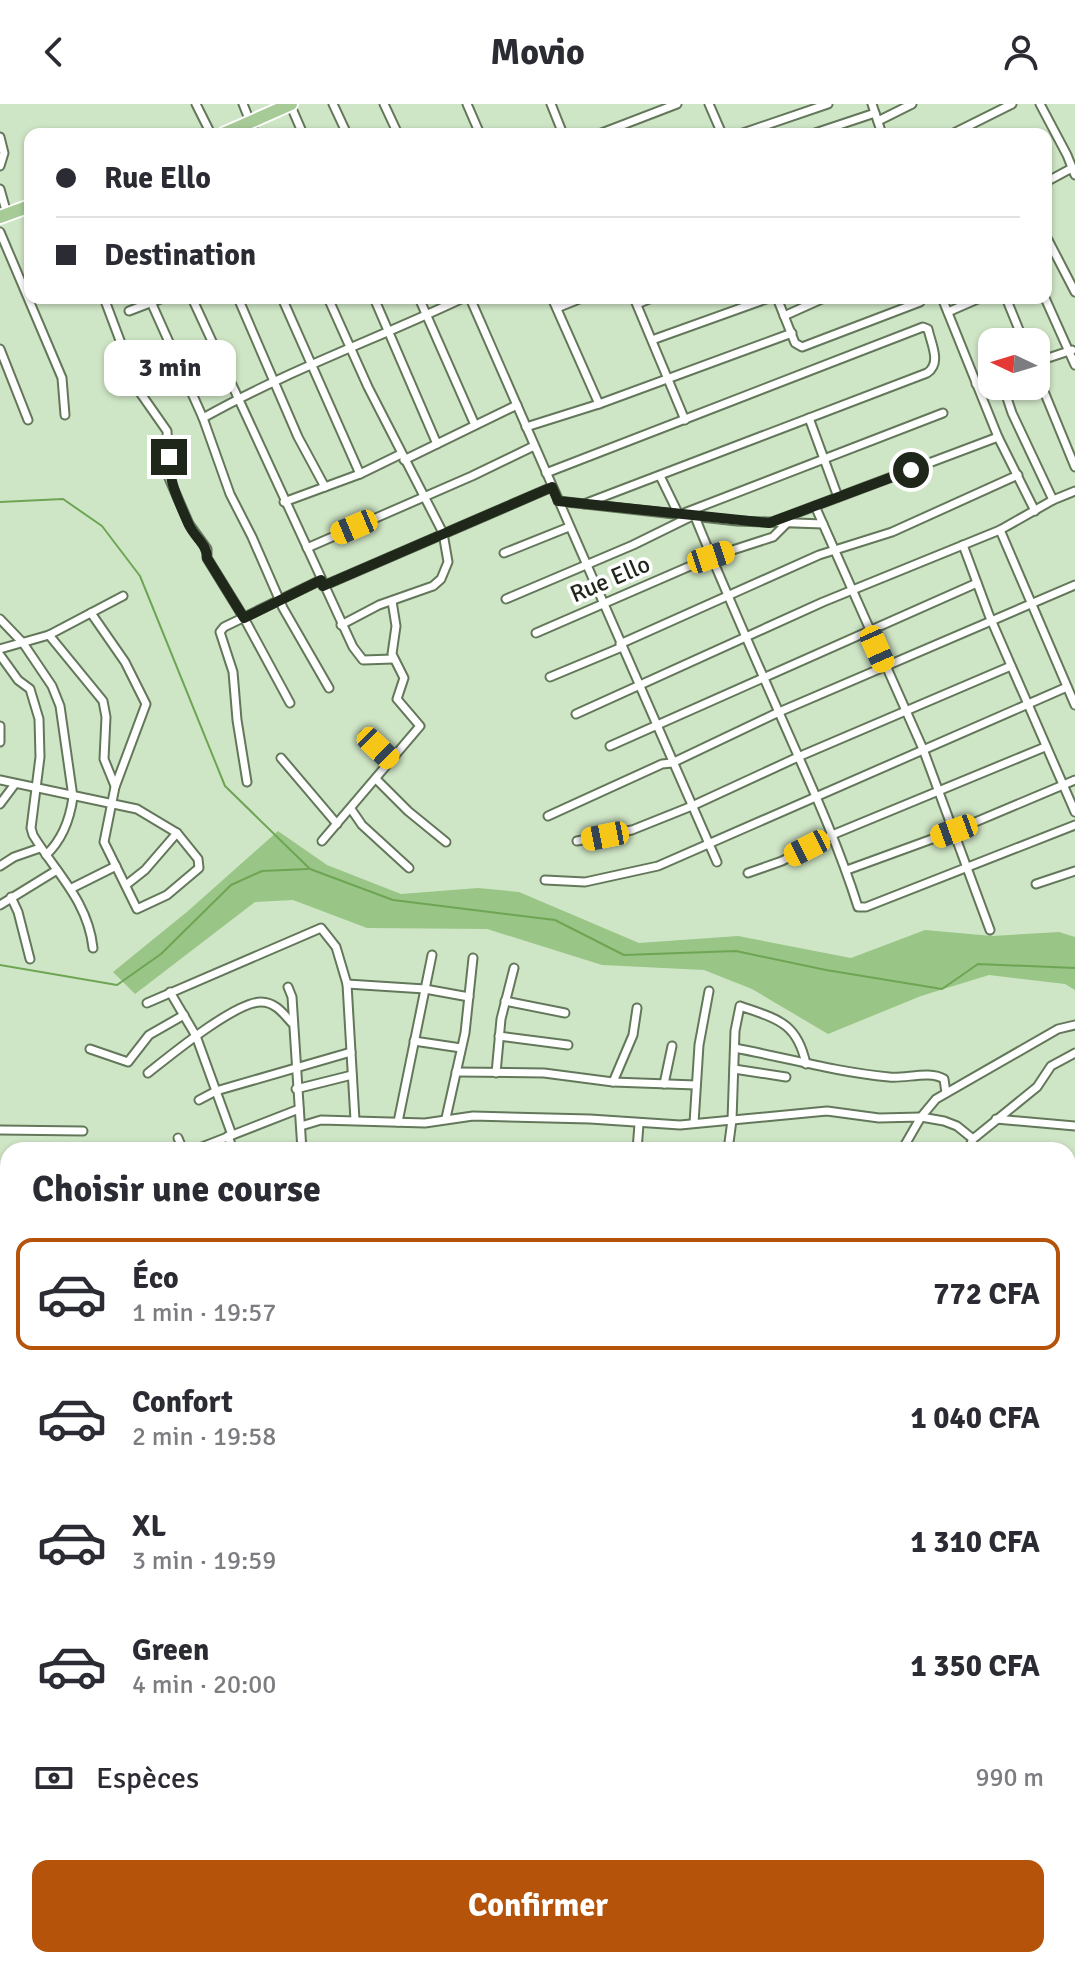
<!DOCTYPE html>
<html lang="fr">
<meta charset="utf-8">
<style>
body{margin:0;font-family:Signika,sans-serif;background:#f7f7f7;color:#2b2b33;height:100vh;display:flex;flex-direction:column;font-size:30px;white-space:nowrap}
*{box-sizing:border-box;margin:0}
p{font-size:26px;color:#7c7c81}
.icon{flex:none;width:44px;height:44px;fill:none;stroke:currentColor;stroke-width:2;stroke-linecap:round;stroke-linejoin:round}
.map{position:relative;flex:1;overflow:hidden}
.panel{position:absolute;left:0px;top:1038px;width:1076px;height:826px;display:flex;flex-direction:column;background:#fff;border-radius:24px 24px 0 0;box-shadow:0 2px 6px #0004}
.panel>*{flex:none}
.top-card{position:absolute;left:24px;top:24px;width:1028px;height:176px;border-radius:16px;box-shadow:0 2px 6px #0004;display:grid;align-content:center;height:176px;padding:0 32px;background:#fff}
.needle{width:52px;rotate:274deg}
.fabs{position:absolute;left:978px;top:224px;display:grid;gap:16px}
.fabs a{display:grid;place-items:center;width:72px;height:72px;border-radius:16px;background:#fff;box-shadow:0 2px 6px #0004;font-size:40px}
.end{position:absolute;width:36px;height:36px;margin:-18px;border:10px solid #1f271b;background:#fff;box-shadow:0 0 0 4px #fff}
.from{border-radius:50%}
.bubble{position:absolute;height:56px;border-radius:16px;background:#fff;box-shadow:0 2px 6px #0004;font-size:26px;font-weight:700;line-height:56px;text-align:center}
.car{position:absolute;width:24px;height:48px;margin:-24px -12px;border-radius:10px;box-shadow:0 0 6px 2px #0007;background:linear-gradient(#f5c518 24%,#345 0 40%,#f5c518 0 76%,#345 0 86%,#f5c518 0)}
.top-card b{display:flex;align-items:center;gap:28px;height:76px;font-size:30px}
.top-card b+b{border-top:2px solid #e1e1e2}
.top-card i{width:20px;height:20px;background:#2b2b33}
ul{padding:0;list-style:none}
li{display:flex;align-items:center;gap:24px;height:112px;margin:0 16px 12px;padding:0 16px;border:4px solid transparent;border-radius:16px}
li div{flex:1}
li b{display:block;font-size:30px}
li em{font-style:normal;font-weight:700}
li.current{border-color:#b45309}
li>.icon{width:72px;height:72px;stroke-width:1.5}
h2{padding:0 32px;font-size:36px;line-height:96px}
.pay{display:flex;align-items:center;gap:20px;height:88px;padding:0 32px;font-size:30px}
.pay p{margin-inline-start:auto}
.action{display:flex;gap:16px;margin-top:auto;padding:16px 32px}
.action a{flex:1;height:92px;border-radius:16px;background:#b45309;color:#fff;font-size:32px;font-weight:700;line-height:92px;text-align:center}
header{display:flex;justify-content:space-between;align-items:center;height:104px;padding:0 32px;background:#fff;font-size:36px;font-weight:700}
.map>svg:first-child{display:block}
.green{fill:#99c586}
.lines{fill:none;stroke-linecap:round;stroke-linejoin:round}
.stream{stroke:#6ea554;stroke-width:2}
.minor-casing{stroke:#63775a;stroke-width:11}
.primary-casing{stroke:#fff;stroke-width:15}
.trunk-casing{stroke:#fff;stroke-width:16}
.minor{stroke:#fff;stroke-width:7}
.primary{stroke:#bdd8b1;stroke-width:11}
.trunk{stroke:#a7cb97;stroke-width:12}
.route{stroke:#1f271b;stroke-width:10}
.labels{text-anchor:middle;stroke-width:7;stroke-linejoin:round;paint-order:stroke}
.street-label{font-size:24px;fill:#1f271b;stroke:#fff}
</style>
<header><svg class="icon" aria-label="back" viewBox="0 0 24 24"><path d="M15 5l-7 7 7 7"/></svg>Movio<svg class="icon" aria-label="person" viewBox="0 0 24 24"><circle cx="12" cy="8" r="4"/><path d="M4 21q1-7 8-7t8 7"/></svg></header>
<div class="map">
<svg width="1075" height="1863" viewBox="0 0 1075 1863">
<rect width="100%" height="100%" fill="#cfe6c6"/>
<g class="green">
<path d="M278 727 327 761 401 790 478 784 519 788 639 839 738 832 851 854 925 826 992 832 1059 828 1075 833V886L1065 880 989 871 921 892 828 930 752 885 704 866 602 861 487 825 367 824 293 796 255 798 135 890 113 868 188 807Z"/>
<path d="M1075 1237V1397L1068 1385V1253Z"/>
<path d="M712 1856H852L851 1863H710Z"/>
</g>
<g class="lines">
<g class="stream">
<path d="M0 398 63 395 102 422 140 472 225 682 310 765 393 796 555 816 624 851 736 847 826 866 942 885 978 860 1075 864"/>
<path d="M0 861 117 881 161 850 231 781 262 767 308 765"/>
<path d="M1068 1309 1075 1293"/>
<path d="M783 1856 786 1863"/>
</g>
<defs>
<g id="minor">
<path d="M196 0 211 30"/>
<path d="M243 0 255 30"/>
<path d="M290 0 303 30"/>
<path d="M333 0 347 30"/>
<path d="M384 0 398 30"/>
<path d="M467 0 480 30"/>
<path d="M551 0 563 30"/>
<path d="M709 0 722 30"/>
<path d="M872 0 882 30"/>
<path d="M1040 0 1067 51 1075 71"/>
<path d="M878 17 912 0"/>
<path d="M599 30 677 0"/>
<path d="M740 30 828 0"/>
<path d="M812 30 875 9"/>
<path d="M952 30 1012 0"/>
<path d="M0 33 4 49 0 62"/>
<path d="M1046 78 1072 64"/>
<path d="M0 85 7 110"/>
<path d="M0 128 62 274 65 311"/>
<path d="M1046 132 1075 188"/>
<path d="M104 194 139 287 167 327 169 374 189 420 207 445V454L244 514 290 599"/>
<path d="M192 194 353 543 363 556 393 555"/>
<path d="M238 194 298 333 325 383"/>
<path d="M282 194 360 370"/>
<path d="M328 194 368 283 443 429 448 458 441 475 433 482 379 501 341 521"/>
<path d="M374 194 437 340"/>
<path d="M419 194 475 321"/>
<path d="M470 194 717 758"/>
<path d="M552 194 599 300"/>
<path d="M634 194 685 316"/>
<path d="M777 194 795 239 802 243 920 198"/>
<path d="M942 194 998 333 1035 407"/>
<path d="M1006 194 1024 238"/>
<path d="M1045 194 1075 261"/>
<path d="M151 198 203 314 230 390 252 433 283 504 329 584"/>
<path d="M637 200 652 194"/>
<path d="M557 204 582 194"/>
<path d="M129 207 163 194"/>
<path d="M948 208 980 194"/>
<path d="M784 212 824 194"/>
<path d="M652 236 769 194"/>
<path d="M0 245 28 316"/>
<path d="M1036 258 1072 246"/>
<path d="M1036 268 1075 363"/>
<path d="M976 280 992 274"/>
<path d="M1003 282 1012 309 1053 396"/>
<path d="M203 314C286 267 377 235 463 194"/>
<path d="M809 314 838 393"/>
<path d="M526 323 599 300 792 229"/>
<path d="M404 356 517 301"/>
<path d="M546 369 923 223 928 225C931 240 942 259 927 269L584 400"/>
<path d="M660 372 679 411 943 309"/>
<path d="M558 397 737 417 823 420"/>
<path d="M284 398 360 370 401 350"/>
<path d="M815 402 923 645 990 826"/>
<path d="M695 413C726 489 759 563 792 638 816 692 840 746 858 803H866L1075 721"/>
<path d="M775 417 998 333"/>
<path d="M1000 426 1075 601"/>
<path d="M963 441 989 511 1075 708"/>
<path d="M307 444 472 372 534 342"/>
<path d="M504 449 569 423"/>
<path d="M323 482 552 383"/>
<path d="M506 495 633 441 690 413"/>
<path d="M0 515 23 539 52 582 60 602 73 693C70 715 62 736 46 751"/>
<path d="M536 529 711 453 773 433 786 420"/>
<path d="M49 531 103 597 106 613 104 655 115 682"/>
<path d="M620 540 819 451 892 428 1018 371"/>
<path d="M0 545 49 531 123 492"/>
<path d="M0 551 18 576 30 585 39 615 40 653 31 724 33 731C56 769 88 797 93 844"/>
<path d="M550 573 622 543"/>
<path d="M576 610 823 498 1000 426 1053 396 1075 387"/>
<path d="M0 622V638"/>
<path d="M364 631 391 657"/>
<path d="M610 642 977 479"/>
<path d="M281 654 337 720"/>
<path d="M376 675 408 707 446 738"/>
<path d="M0 676 137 705 177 729 198 755 199 764 167 791 137 805 104 738 115 683 146 600 125 558 91 509"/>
<path d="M247 678 237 616 233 568 220 528 224 523 321 476"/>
<path d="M0 700 15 680"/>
<path d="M351 705 362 721 409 764"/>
<path d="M548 712 662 660 672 659 779 608 1075 481"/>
<path d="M322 737 420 622 397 595 404 574 392 550 396 522 392 497"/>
<path d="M577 737 632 726 692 702 798 653 1011 562"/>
<path d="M0 762 14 753 40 744"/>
<path d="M847 766 954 727 1075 676"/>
<path d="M748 769 782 757 832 731 1045 643"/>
<path d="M545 776 585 778 658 762 1067 583"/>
<path d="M1036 780 1075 767"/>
<path d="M126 781 145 766 177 729"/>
<path d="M72 784 116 762"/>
<path d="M11 793 18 808 30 855"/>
<path d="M0 801 57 766"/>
<path d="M347 880 425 885 469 893"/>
<path d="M288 883 292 893 302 1046"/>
<path d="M170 888 196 932 232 1031"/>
<path d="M505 897 565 909"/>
<path d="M147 899 321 824 336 843 347 880 355 1016"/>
<path d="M499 932 568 941"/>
<path d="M414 937 461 944"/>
<path d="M735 944C787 954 836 968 889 973 905 975 930 966 944 975L946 989"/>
<path d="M90 945 128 958 149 931 184 911"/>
<path d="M734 965 786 973"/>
<path d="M456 968 544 969 613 978 696 981"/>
<path d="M148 969C171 951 235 898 261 898 275 898 283 909 292 919"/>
<path d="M496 969 501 915 514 864"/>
<path d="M613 978 633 931 637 904"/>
<path d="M664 980 672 942"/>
<path d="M296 985 352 971"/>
<path d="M199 996 216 987 351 948"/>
<path d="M446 1014 465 929 473 854"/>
<path d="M996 1015 1075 1022"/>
<path d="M398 1018 432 851"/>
<path d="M694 1019 699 941 709 887"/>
<path d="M301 1022 321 1016 425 1019 473 1012 590 1015 680 1021 827 1007 879 1014 921 1013 944 1017 957 1022 973 1035"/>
<path d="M0 1026 83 1027"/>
<path d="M228 1032 233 1046"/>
<path d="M178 1034 183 1046"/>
<path d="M194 1046 299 1005"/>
<path d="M637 1046 639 1020"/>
<path d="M728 1046 732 1016 735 927 740 902C777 915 797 918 806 960"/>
<path d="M902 1046 921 1013 936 995 1058 925 1075 921"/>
<path d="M968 1046 973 1035 1037 983 1051 962 1075 949"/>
<path d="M0 1066H8"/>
<path d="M1068 1071 1075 1073"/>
<path d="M0 1110H8"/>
<path d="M1068 1115 1075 1117"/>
<path d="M0 1153 8 1152"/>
<path d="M1068 1155 1075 1156"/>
<path d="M1068 1194 1075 1172"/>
<path d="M0 1197H8"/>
<path d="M0 1240H8"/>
<path d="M0 1283H8"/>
<path d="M0 1327H8"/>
<path d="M0 1371H8"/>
<path d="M0 1412H8"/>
<path d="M0 1458H8"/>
<path d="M1068 1462 1075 1468"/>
<path d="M0 1501 8 1500"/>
<path d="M0 1545 8 1544"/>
<path d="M1068 1549 1075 1541"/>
<path d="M1068 1570 1075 1576"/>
<path d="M0 1590 8 1589"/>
<path d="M1068 1625 1075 1631"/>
<path d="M0 1626 8 1625"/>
<path d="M0 1668 8 1667"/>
<path d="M1068 1676 1075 1681"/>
<path d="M0 1727 8 1726"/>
<path d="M0 1766H8"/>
<path d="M174 1856 175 1863"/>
<path d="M331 1856V1863"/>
<path d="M416 1856 419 1863"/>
<path d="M549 1856 552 1863"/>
<path d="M15 1863 16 1856"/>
<path d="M57 1863 58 1856"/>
<path d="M102 1863 104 1856"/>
<path d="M292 1863 293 1856"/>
<path d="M886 1863 887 1856"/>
<path d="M936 1863 937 1856"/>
<path d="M978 1863 979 1856"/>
<path d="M1026 1863V1856"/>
<path d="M1069 1863 1075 1792"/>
</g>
<g id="primary">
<path d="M1068 1563 1075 1555"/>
<path d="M469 1863 485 1856"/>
</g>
<g id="trunk">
<path d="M223 30 291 0"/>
<path d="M0 113 30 102"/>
</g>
</defs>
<use href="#minor" class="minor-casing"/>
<use href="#primary" class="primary-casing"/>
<use href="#trunk" class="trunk-casing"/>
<use href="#minor" class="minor"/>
<use href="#primary" class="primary"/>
<use href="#trunk" class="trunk"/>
</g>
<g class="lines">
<path class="route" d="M169 353C169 379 179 398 189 421 195 434 207 440 207 454L244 514 321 476 323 482 552 383 558 397 769 419 911 366"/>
</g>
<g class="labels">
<g class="street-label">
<text transform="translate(610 475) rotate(-23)" y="8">Rue Ello</text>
</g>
</g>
</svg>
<div class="fabs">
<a><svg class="needle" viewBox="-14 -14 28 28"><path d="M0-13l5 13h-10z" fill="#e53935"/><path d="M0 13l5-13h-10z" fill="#7c7c81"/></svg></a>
</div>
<i class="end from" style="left:911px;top:366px"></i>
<i class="end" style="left:169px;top:353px"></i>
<div class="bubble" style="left:104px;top:236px;width:132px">3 min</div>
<i class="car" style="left:354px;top:423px;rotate:247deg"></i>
<i class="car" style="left:711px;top:453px;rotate:72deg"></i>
<i class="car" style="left:877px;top:545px;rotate:156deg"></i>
<i class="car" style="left:378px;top:644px;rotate:134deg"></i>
<i class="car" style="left:954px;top:727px;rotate:250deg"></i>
<i class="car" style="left:605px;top:732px;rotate:259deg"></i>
<i class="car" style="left:807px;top:744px;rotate:243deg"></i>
<div class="top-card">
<b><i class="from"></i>Rue Ello</b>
<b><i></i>Destination</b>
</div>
<section class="panel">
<h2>Choisir une course</h2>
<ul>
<li class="current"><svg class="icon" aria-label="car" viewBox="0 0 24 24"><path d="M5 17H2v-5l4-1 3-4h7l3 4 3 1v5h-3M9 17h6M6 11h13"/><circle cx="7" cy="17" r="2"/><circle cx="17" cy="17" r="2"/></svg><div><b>Éco</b><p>1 min · 19:57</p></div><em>772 CFA</em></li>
<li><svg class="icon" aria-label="car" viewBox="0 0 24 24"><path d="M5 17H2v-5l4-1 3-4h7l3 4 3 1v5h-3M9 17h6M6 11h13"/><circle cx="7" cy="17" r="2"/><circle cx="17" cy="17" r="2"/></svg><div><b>Confort</b><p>2 min · 19:58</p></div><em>1 040 CFA</em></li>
<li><svg class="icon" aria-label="car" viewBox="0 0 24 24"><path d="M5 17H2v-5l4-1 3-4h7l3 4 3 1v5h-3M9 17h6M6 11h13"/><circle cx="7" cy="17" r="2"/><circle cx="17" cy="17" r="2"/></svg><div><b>XL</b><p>3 min · 19:59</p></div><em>1 310 CFA</em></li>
<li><svg class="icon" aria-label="car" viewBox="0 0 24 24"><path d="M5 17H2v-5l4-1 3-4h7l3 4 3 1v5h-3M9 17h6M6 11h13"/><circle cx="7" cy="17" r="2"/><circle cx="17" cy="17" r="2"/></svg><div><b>Green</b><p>4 min · 20:00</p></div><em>1 350 CFA</em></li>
</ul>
<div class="pay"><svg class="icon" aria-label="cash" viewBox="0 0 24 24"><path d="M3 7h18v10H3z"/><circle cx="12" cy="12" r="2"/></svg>Espèces<p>990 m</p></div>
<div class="action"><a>Confirmer</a></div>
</section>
</div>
